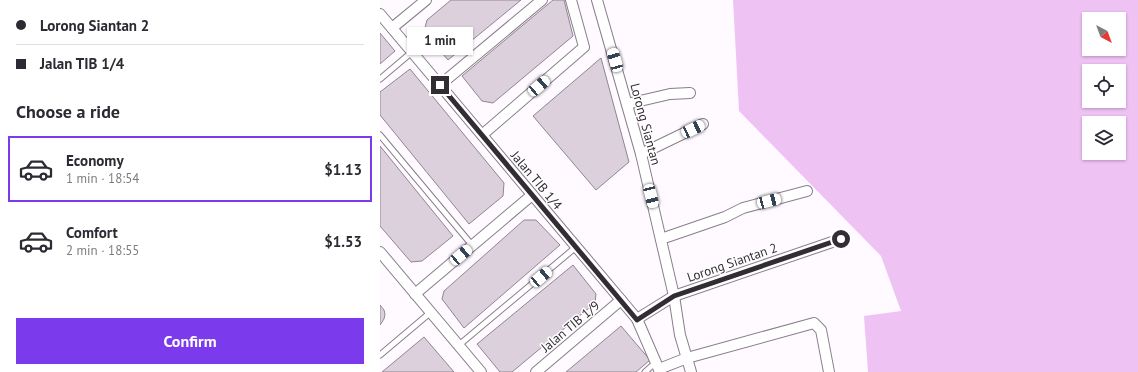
<!DOCTYPE html>
<meta charset="utf-8">
<style>
body{margin:0;font-family:"PT Sans",sans-serif;background:#f2f2f3;color:#2b2b33;height:100vh;display:flex;flex-direction:column;font-size:15px;white-space:nowrap}
*{box-sizing:border-box;margin:0}
p{font-size:13px;color:#7c7c81}
.icon{flex:none;width:22px;height:22px;fill:none;stroke:currentColor;stroke-width:2;stroke-linecap:round;stroke-linejoin:round}
.map{position:relative;flex:1;overflow:hidden}
.drawer{display:flex;flex-direction:column;background:#fff;width:380px}
.drawer>*{flex:none}
.top-card{display:grid;align-content:center;height:88px;padding:0 16px;background:#fff}
.needle{width:26px;rotate:139deg}
.tools{position:absolute;left:702px;top:12px;display:grid;gap:8px}
.tools a{display:grid;place-items:center;width:44px;height:44px;border-radius:0px;background:#fff;box-shadow:0 1px 3px #0004;font-size:20px}
.end{position:absolute;width:18px;height:18px;margin:-9px;border:5px solid #322d33;background:#fff;box-shadow:0 0 0 2px #fff}
.from{border-radius:50%}
.bubble{position:absolute;height:28px;border-radius:0px;background:#fff;box-shadow:0 1px 3px #0004;font-size:13px;font-weight:800;line-height:28px;text-align:center}
.car{position:absolute;width:12px;height:24px;margin:-12px -6px;border-radius:5px;box-shadow:0 0 3px 1px #0007;background:linear-gradient(#fff 24%,#345 0 40%,#fff 0 76%,#345 0 86%,#fff 0)}
.top-card b{display:flex;align-items:center;gap:14px;height:38px;font-size:15px}
.top-card b+b{border-top:1px solid #e1e1e2}
.top-card i{width:10px;height:10px;background:#2b2b33}
ul{padding:0;list-style:none}
li{display:flex;align-items:center;gap:12px;height:66px;margin:0 8px 6px;padding:0 8px;border:2px solid transparent;border-radius:0px}
li div{flex:1}
li b{display:block;font-size:15px}
li em{font-style:normal;font-weight:800}
li.active{border-color:#7c3aed}
li>.icon{width:36px;height:36px;stroke-width:1.5}
h2{padding:0 16px;font-size:18px;line-height:48px}
.cta{display:flex;gap:8px;margin-top:auto;padding:8px 16px}
.cta a{flex:1;height:46px;border-radius:0px;background:#7c3aed;color:#fff;font-size:16px;font-weight:800;line-height:46px;text-align:center}
main{display:flex;flex:1;min-height:0}
.map>svg:first-child{display:block}
.green{fill:#efc2f4;fill-rule:evenodd}
.building{fill:#dcd0dd;stroke:#908591}
.lines{fill:none;stroke-linecap:round;stroke-linejoin:round}
.lane-casing{stroke:#897e8a;stroke-width:7}
.street-casing{stroke:#897e8a;stroke-width:12}
.lane{stroke:#fff;stroke-width:5}
.street{stroke:#fff;stroke-width:10}
.route{stroke:#322d33;stroke-width:5}
.labels{text-anchor:middle;stroke-width:3;stroke-linejoin:round;paint-order:stroke}
.street-label{font-size:13px;fill:#322d33;stroke:#fff}
</style>
<main>
<section class="drawer">
<div class="top-card">
<b><i class="from"></i>Lorong Siantan 2</b>
<b><i></i>Jalan TIB 1/4</b>
</div>
<h2>Choose a ride</h2>
<ul>
<li class="active"><svg class="icon" aria-label="car" viewBox="0 0 24 24"><path d="M5 17H2v-5l4-1 3-4h7l3 4 3 1v5h-3M9 17h6M6 11h13"/><circle cx="7" cy="17" r="2"/><circle cx="17" cy="17" r="2"/></svg><div><b>Economy</b><p>1 min · 18:54</p></div><em>$1.13</em></li>
<li><svg class="icon" aria-label="car" viewBox="0 0 24 24"><path d="M5 17H2v-5l4-1 3-4h7l3 4 3 1v5h-3M9 17h6M6 11h13"/><circle cx="7" cy="17" r="2"/><circle cx="17" cy="17" r="2"/></svg><div><b>Comfort</b><p>2 min · 18:55</p></div><em>$1.53</em></li>
</ul>
<div class="cta"><a>Confirm</a></div>
</section>
<div class="map">
<svg width="758" height="372" viewBox="0 0 758 372">
<rect width="100%" height="100%" fill="#fefaff"/>
<path class="green" d="M353 0H758V372H488L484 316 521 311 501 256 359 111ZM709 19H739V49H709ZM709 71H739V101H709ZM709 123H739V153H709Z"/>
<g class="building">
<path d="M71 0H141L68 60 44 32 47 20Z"/>
<path d="M173 0H184L193 36 113 103 102 101 82 76Z"/>
<path d="M0 33 15 51 0 64Z"/>
<path d="M221 58 249 162 216 190 153 116Z"/>
<path d="M30 69 124 183 123 196 89 224 0 115V92Z"/>
<path d="M0 146 73 236 42 261 31 262 0 226Z"/>
<path d="M144 220H156L180 245 84 328 62 299 64 291Z"/>
<path d="M193 265 216 294 215 303 132 372H120L97 344Z"/>
<path d="M0 305 4 310 5 314 4 319 0 325Z"/>
<path d="M241 326 270 360 256 372H186Z"/>
<path d="M44 337 74 372H2Z"/>
</g>
<g class="lines">
<defs>
<g id="lane">
<path d="M0 79 32 52"/>
<path d="M0 135 92 245"/>
<path d="M79 345 196 247"/>
<path d="M0 355 51 312"/>
<path d="M265 372 276 362"/>
</g>
<g id="street">
<path d="M217 0 261 154 294 296 300 335 311 372"/>
<path d="M0 14 257 319 280 372"/>
<path d="M12 28 46 0"/>
<path d="M60 85 162 0"/>
<path d="M247 104 290 94 310 93"/>
<path d="M102 135 204 47 191 0"/>
<path d="M261 154 323 124"/>
<path d="M281 239 345 217 363 208 427 191"/>
<path d="M0 252 101 372"/>
<path d="M35 294 152 195"/>
<path d="M257 319 294 296 461 239"/>
<path d="M279 369 307 358 434 323 441 330 449 372"/>
<path d="M156 372 241 300"/>
</g>
</defs>
<use href="#lane" class="lane-casing"/>
<use href="#street" class="street-casing"/>
<use href="#lane" class="lane"/>
<use href="#street" class="street"/>
</g>
<g class="lines">
<path class="route" d="M60 85 257 320 294 296 461 239"/>
</g>
<g class="labels">
<g class="street-label">
<text transform="translate(266 124) rotate(75)" y="5">Lorong Siantan</text>
<text transform="translate(157 180) rotate(50)" y="5">Jalan TIB 1/4</text>
<text transform="translate(352 262) rotate(-19)" y="5">Lorong Siantan 2</text>
<text transform="translate(190 326) rotate(-40)" y="5">Jalan TIB 1/9</text>
</g>
</g>
</svg>
<div class="tools">
<a><svg class="needle" viewBox="-14 -14 28 28"><path d="M0-13l5 13h-10z" fill="#e53935"/><path d="M0 13l5-13h-10z" fill="#7c7c81"/></svg></a>
<a><svg class="icon" aria-label="locate" viewBox="0 0 24 24"><circle cx="12" cy="12" r="6"/><path d="M12 2v4M12 18v4M2 12h4M18 12h4"/></svg></a>
<a><svg class="icon" aria-label="layers" viewBox="0 0 24 24"><path d="M12 4l9 5-9 5-9-5zM3 14l9 5 9-5"/></svg></a>
</div>
<i class="end from" style="left:461px;top:239px"></i>
<i class="end" style="left:60px;top:85px"></i>
<div class="bubble" style="left:27px;top:27px;width:66px">1 min</div>
<i class="car" style="left:235px;top:60px;rotate:344deg"></i>
<i class="car" style="left:159px;top:86px;rotate:49deg"></i>
<i class="car" style="left:313px;top:129px;rotate:65deg"></i>
<i class="car" style="left:271px;top:196px;rotate:166deg"></i>
<i class="car" style="left:389px;top:201px;rotate:75deg"></i>
<i class="car" style="left:81px;top:255px;rotate:50deg"></i>
<i class="car" style="left:161px;top:277px;rotate:50deg"></i>
</div>
</main>
